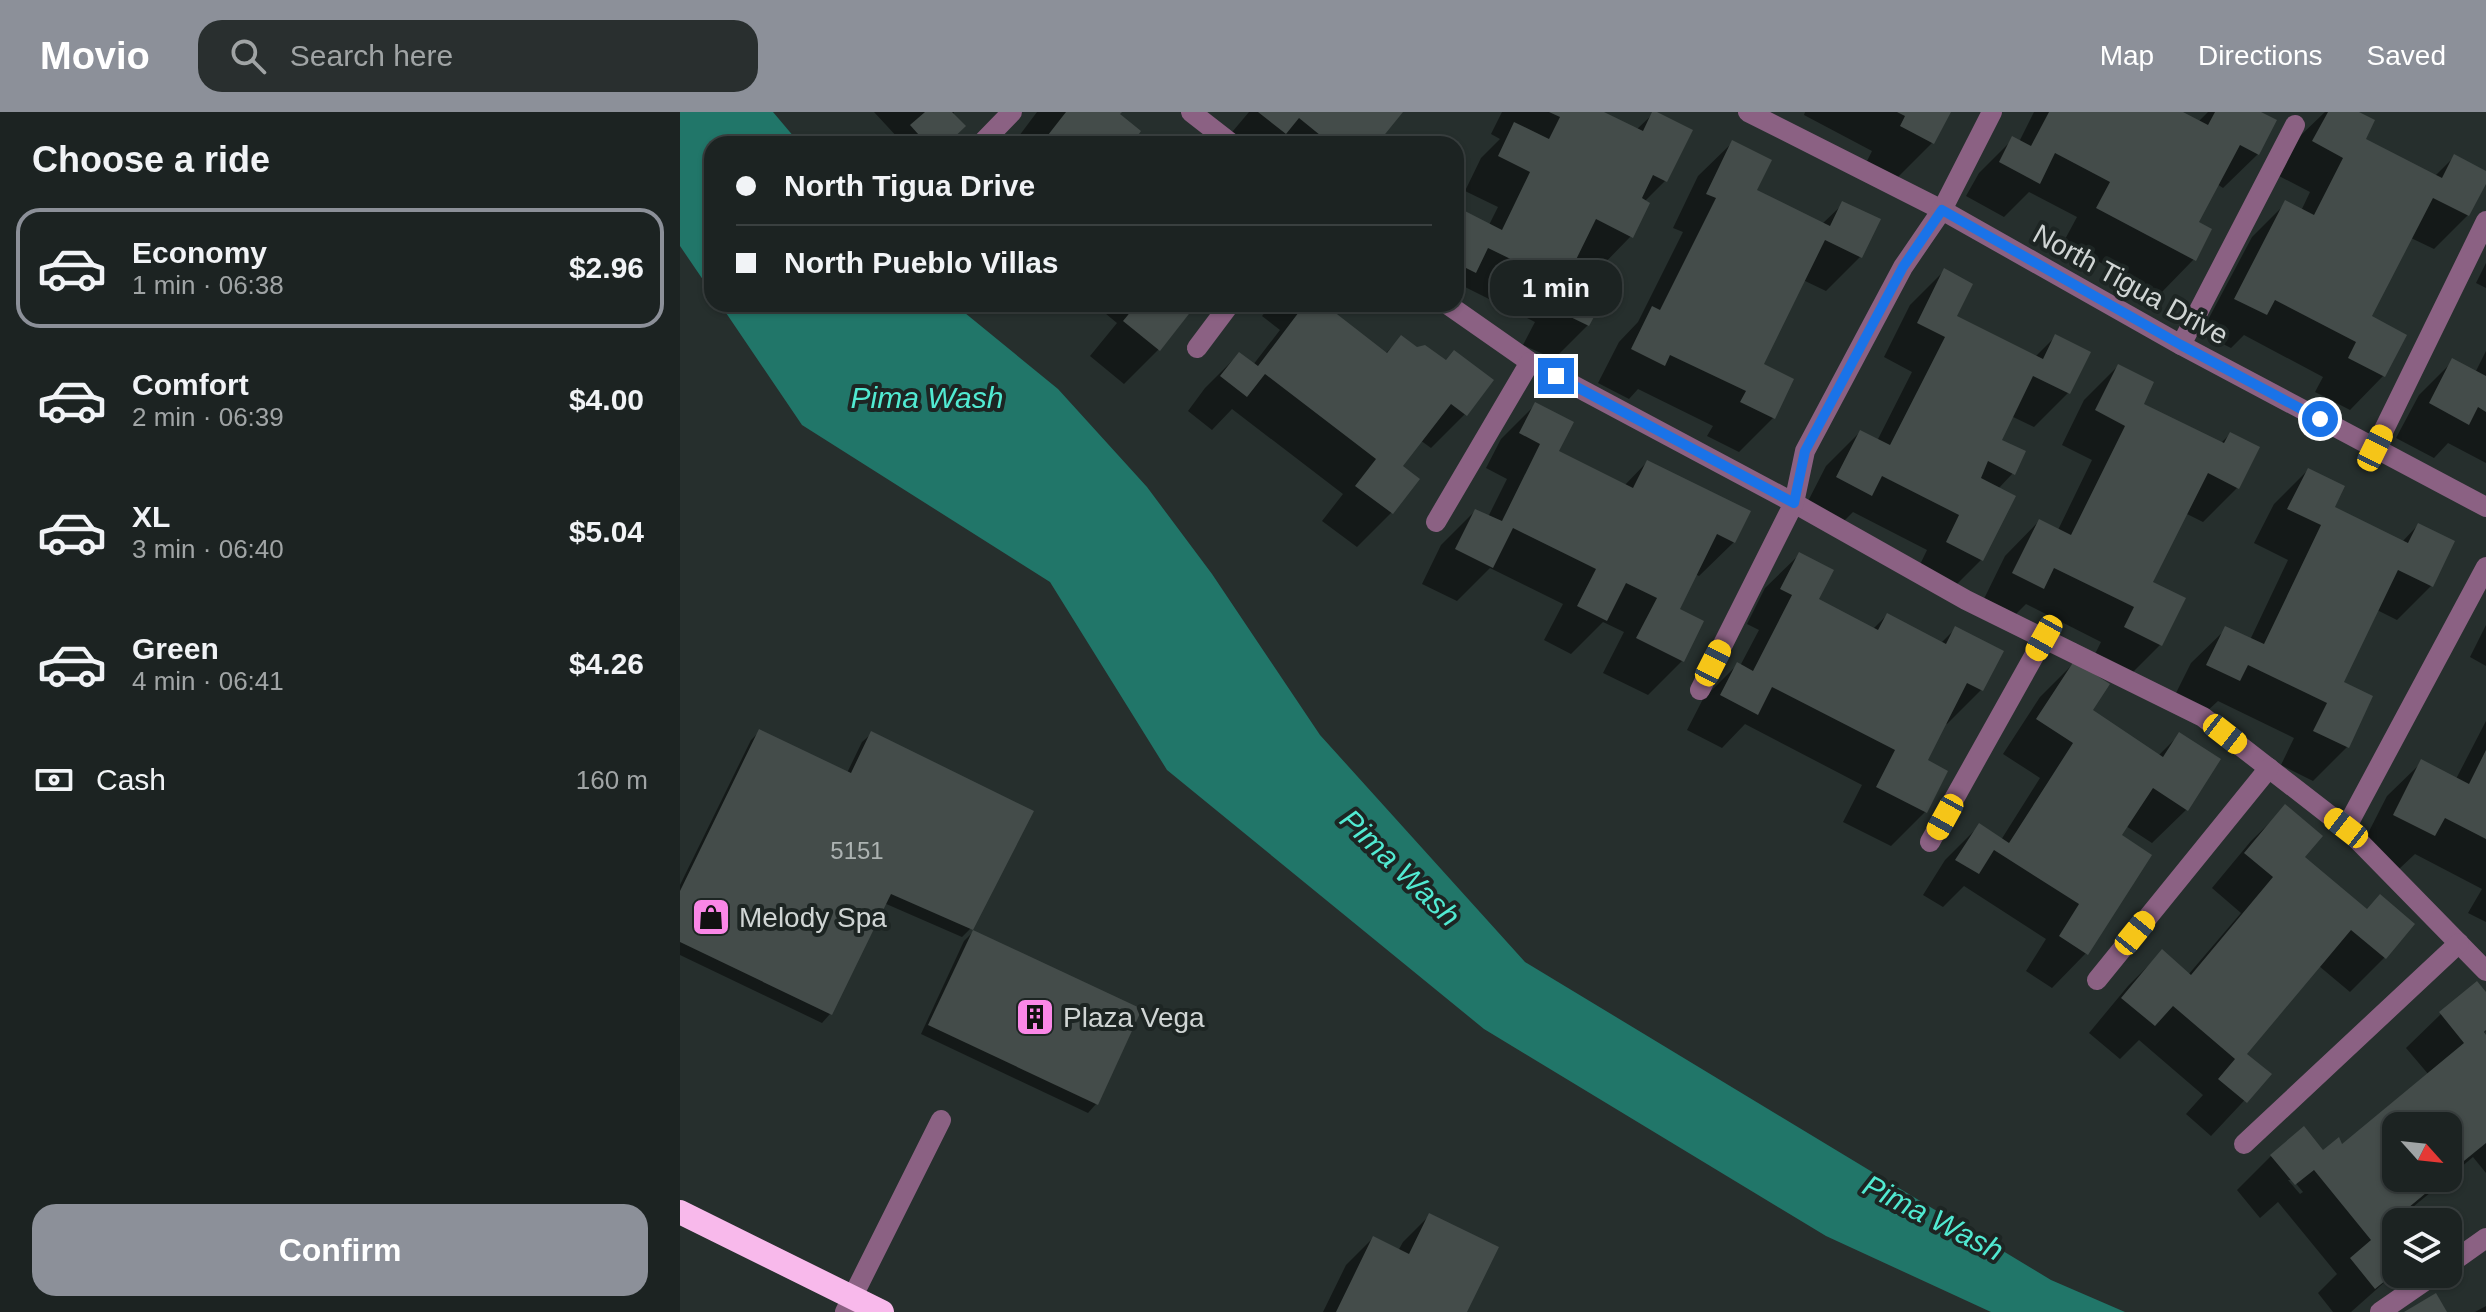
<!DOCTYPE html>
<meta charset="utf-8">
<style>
body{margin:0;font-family:Helvetica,sans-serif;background:#292f2f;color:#f1f3f6;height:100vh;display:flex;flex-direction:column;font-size:30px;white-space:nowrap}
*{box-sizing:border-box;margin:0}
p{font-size:26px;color:#a0a4a5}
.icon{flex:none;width:44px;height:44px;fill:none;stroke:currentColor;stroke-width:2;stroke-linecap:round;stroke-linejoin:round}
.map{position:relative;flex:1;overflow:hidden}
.details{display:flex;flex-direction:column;background:#1c2322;width:680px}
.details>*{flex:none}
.top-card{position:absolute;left:24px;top:24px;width:760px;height:176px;border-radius:24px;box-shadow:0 2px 6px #0004,0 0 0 2px #3a4040;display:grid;align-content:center;height:176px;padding:0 32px;background:#1c2322}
.needle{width:52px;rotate:117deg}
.tools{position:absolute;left:1702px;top:1000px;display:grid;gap:16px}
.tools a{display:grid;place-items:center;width:80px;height:80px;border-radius:16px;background:#1c2322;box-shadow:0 2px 6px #0004,0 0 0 2px #3a4040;font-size:40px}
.end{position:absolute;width:36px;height:36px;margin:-18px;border:10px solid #1a73e8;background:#fff;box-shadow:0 0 0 4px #fff}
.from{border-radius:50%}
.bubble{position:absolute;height:56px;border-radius:24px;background:#1c2322;box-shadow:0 2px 6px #0004,0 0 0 2px #3a4040;font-size:26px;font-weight:800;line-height:56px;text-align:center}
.car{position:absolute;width:24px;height:48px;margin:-24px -12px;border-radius:10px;box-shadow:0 0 6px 2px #0007;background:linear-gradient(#f5c518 24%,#345 0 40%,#f5c518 0 76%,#345 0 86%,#f5c518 0)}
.top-card b{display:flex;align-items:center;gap:28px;height:76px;font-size:30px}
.top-card b+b{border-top:2px solid #3a4040}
.top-card i{width:20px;height:20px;background:#f1f3f6}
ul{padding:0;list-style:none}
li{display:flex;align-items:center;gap:24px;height:120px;margin:0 16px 12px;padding:0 16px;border:4px solid transparent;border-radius:24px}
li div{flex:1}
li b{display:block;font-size:30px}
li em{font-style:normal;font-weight:800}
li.selected{border-color:#8c9099}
li>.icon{width:72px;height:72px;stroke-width:1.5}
h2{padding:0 32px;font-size:36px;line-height:96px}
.pay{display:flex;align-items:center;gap:20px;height:88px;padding:0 32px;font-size:30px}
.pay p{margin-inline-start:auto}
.cta{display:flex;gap:16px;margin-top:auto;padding:16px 32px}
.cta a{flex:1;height:92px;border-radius:24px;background:#8c9099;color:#fff;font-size:32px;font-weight:800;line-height:92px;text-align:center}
header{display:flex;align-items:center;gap:48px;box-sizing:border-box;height:112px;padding:0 40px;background:#8c9099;color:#fff}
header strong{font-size:38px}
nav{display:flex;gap:44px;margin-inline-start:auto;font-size:28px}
.search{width:560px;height:72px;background:#292f2f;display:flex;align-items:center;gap:20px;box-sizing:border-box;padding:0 28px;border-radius:24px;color:#a0a4a5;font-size:30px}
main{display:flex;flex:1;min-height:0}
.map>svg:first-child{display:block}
.water{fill:#217669}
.shadow{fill:#0007;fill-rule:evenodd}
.building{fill:#444c4a}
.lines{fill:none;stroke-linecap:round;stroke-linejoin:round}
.minor{stroke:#8b6183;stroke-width:20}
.highway{stroke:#f8b9eb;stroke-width:24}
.route{stroke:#1a73e8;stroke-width:10}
.labels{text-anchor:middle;stroke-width:8;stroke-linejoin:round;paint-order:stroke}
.number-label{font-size:24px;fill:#adb3b2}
.street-label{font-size:28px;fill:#d0d5d4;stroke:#1d2523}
.poi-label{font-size:28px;fill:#d0d5d4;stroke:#1d2523;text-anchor:start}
.water-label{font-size:30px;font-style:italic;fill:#51ead2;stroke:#1d2523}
</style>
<header>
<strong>Movio</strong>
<div class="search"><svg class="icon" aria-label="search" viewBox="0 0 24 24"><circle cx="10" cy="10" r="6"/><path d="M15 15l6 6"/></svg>Search here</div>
<nav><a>Map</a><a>Directions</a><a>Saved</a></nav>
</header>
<main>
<section class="details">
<h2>Choose a ride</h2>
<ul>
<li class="selected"><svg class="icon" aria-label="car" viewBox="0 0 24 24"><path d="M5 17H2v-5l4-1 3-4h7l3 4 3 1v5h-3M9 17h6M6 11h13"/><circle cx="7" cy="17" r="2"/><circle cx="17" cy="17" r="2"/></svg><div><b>Economy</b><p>1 min · 06:38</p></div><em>$2.96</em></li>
<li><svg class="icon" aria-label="car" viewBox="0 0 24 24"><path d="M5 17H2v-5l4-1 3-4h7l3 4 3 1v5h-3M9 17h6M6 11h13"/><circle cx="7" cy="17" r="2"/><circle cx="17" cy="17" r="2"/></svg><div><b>Comfort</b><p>2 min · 06:39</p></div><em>$4.00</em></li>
<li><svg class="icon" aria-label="car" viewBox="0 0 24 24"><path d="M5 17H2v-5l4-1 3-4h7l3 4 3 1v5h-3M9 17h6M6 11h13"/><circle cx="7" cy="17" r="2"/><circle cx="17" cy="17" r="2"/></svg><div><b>XL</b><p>3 min · 06:40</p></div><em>$5.04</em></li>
<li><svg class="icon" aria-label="car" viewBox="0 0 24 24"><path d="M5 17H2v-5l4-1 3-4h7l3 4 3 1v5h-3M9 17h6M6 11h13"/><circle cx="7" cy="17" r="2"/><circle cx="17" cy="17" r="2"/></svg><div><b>Green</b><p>4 min · 06:41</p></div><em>$4.26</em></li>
</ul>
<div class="pay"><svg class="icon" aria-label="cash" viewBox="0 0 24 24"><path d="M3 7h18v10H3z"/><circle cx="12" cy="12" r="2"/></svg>Cash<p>160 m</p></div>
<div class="cta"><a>Confirm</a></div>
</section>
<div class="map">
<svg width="1806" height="1200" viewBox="0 0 1806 1200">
<rect width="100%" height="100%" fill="#262f2d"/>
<g class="water">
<path d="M0 0H93L120 32H32V181L0 134Z"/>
<path d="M40 192H274L378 277 467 375 532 462 640 623 845 850 1371 1168 1445 1200H1311L1146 1124 804 917 487 658 370 470 122 313Z"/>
</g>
<g class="shadow">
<path d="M194 0H274L265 32H214L219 27Z"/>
<path d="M357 0H439L455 32H349L339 24Z"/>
<path d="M569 0H720L694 32H542Z"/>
<path d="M822 0H919L956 18 974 1 985 69 964 90 951 124 917 159 894 147 886 165 908 213 874 247 843 233 855 210 781 173 776 178V108L783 101 809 113 818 95 785 79 801 46 820 27 811 22Z"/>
<path d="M1125 0H1269L1252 31 1218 65 1187 49 1192 39 1124 3Z"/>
<path d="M1354 0H1499L1518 10 1528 0H1577L1578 42 1543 76 1537 72 1517 111 1514 147 1480 182 1383 131 1397 105 1349 80 1324 105 1286 84 1299 61 1333 27 1339 30Z"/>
<path d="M1645 0H1674L1683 27 1755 64 1774 45 1806 61V67L1788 103 1754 137 1731 126 1690 205 1704 263 1670 298 1635 280 1643 265 1564 223 1551 236 1521 221 1572 125 1606 91 1621 99 1630 80 1599 64 1620 24Z"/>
<path d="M1053 30 1074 79 1142 112 1163 92 1180 145 1146 179 1123 168 1081 252 1093 306 1059 340 1027 324 1033 314 958 277 949 287 918 271 939 230 958 210 1003 120 993 116 1018 64Z"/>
<path d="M1806 151V176L1796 171Z"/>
<path d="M1264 159 1274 205 1355 245 1375 225 1388 281 1354 315 1331 304 1319 329 1333 361 1318 377 1301 448 1267 482 1234 465 1247 438 1173 400 1157 416 1123 399 1146 354 1180 320 1197 329 1232 260 1204 245 1230 193Z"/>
<path d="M414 192H501L479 237 444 272 410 244 437 211Z"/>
<path d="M592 192H643L705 242 722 225 785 302 751 336 740 328 720 355 737 368 711 401 677 435 642 409 663 382 552 297 532 318 508 299 525 276 559 242 573 253 600 218 582 204Z"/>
<path d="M1806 239V351L1768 331 1754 346 1716 326 1739 283 1773 249 1795 261Z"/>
<path d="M1438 254 1461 293 1540 332 1550 322 1557 376 1523 410 1505 401 1470 471 1480 533 1446 567 1411 550 1421 530 1346 492 1328 510 1300 495 1325 444 1359 409 1378 418 1412 348 1382 333 1404 288Z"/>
<path d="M855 293 876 340 944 374 967 350 1054 430 1019 464 1015 462 997 498 1002 549 968 583 923 561 944 520 923 510 891 542 864 528 883 492 810 456 777 489 742 472 761 433 795 399 808 405 827 367 806 356 821 327Z"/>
<path d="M1628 358 1652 396 1722 430 1738 413 1751 474 1717 508 1697 498 1661 571 1667 635 1633 669 1601 653 1614 626 1538 589 1524 602 1493 587 1511 551 1546 517 1570 528 1608 448 1574 431 1594 392Z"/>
<path d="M1120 442 1136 488 1193 517 1207 503 1261 531 1276 516 1321 540 1301 578 1267 612 1264 611 1245 649 1266 660 1245 700 1211 734 1163 710 1182 673 1065 612 1042 636 1007 618 1023 587 1057 553 1060 554 1079 518 1067 512 1085 476Z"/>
<path d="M1806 513V554L1790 545Z"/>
<path d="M1394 551 1410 599 1478 644 1499 623 1507 697 1472 731 1446 714 1440 724 1406 841 1372 876 1346 859 1366 827 1284 774 1263 795 1243 783 1265 748 1299 714 1321 728 1360 666 1323 642 1360 585Z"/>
<path d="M1806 609V810L1788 801 1802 777 1735 742 1719 757 1680 737 1707 684 1742 650 1776 667Z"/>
<path d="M80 619 167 661 182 630 191 622 291 816 282 825 204 791 150 902 142 911 0 843V773L71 628Z"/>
<path d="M1606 695 1622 745 1685 799 1732 812 1704 846 1670 880 1639 854 1565 942 1589 962 1531 1024 1506 1002 1523 983 1459 928 1440 947 1409 921 1448 874 1482 840 1508 863 1561 801 1532 776 1571 729Z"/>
<path d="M293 820 416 992 408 1001 241 922 284 829Z"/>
<path d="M1806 883V919L1803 922 1806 926V1061L1793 1045 1768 1066V1014H1716V1066H1768L1722 1104 1727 1110H1716V1160L1671 1200H1653L1638 1181 1657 1162 1598 1090 1580 1106 1557 1078 1591 1044 1643 1041 1661 1036 1749 963 1726 936 1761 902ZM1608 1068H1613L1623 1080 1620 1082Z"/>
<path d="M750 1103 785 1200H643L666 1153 693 1126 718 1139 723 1130Z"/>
<path d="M1806 1194V1200H1795Z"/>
</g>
<g class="building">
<path d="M245 0H272L286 14 267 32H247L230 13Z"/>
<path d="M386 0H442L440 2 461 19 454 29 458 32H361Z"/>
<path d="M578 0H723L697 32H651L619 6 606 22Z"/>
<path d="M869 0H924L963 19 972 0H977L1013 18 987 70 973 63 962 86 970 91 953 126 916 107 888 164 926 183 909 214 876 198 888 175 808 136 796 161 776 151V112L783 98 822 118 850 60 818 44 834 10 869 27 880 5Z"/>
<path d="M1217 0H1271L1254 32 1220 14 1225 4Z"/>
<path d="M1369 0H1503L1528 13 1535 0H1581L1597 8 1579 43 1560 33 1519 110 1532 117 1516 149 1416 96 1430 70 1375 41 1360 72 1319 50 1332 24 1351 34Z"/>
<path d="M1648 0H1679L1695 8 1686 27 1762 66 1774 42 1806 59V72L1789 104 1753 86 1692 204 1727 223 1705 265 1668 246 1676 230 1595 188 1587 203 1554 187 1605 88 1634 103 1663 46 1632 29Z"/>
<path d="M1052 28 1092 48 1077 78 1150 114 1162 89 1201 107 1182 146 1145 128 1084 252 1114 267 1095 307 1060 290 1066 279 990 243 985 254 951 237 972 194 980 198 1036 86 1026 82Z"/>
<path d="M1264 156 1293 172 1277 204 1363 247 1375 222 1411 240 1390 282 1353 264 1322 328 1346 339 1335 363 1308 349 1301 366 1336 384 1303 449 1266 430 1279 403 1202 364 1192 384 1156 365 1180 318 1210 333 1265 225 1237 211Z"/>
<path d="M457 192H504L512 198 480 239 443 209Z"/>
<path d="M625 192H644L707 241 721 223 737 235 745 233 766 248 774 238 814 268 787 304 771 292 723 354 740 367 713 402 675 374 696 347 585 262 567 285 540 264 559 240 578 254Z"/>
<path d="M1772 246 1806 264V300L1798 295 1789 313 1749 291Z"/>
<path d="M1438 252 1474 270 1464 292 1544 331 1550 320 1580 335 1559 377 1528 361 1473 470 1506 486 1482 534 1444 515 1454 495 1374 456 1364 477 1332 461 1359 407 1391 423 1445 314 1415 298Z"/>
<path d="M855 290 894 310 879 339 953 376 967 348 1071 399 1055 431 1037 422 1000 497 1024 509 1004 550 956 526 977 486 946 471 927 509 897 494 916 457 833 416 813 456 775 437 795 397 822 409 860 332 839 321Z"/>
<path d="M1628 356 1665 374 1655 395 1728 431 1738 411 1775 429 1753 475 1718 458 1664 570 1693 584 1669 636 1633 619 1647 591 1568 553 1560 569 1526 553 1545 514 1584 532 1641 413 1607 397Z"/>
<path d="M1119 440 1154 458 1139 487 1198 518 1207 501 1266 532 1275 514 1324 539 1303 579 1287 571 1248 648 1268 659 1247 701 1196 675 1215 638 1092 575 1078 603 1040 583 1057 550 1073 559 1112 483 1100 477Z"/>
<path d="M1394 549 1430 572 1413 598 1483 645 1499 620 1541 647 1508 699 1473 676 1442 723 1472 743 1408 843 1379 824 1399 792 1314 738 1299 762 1275 748 1299 711 1329 731 1393 631 1356 607Z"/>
<path d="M79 617 171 661 191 619 354 699 293 818 211 782 152 903 0 830V779Z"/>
<path d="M1806 638V727L1765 706 1755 724 1713 703 1741 647 1789 672Z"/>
<path d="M1605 692 1643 724 1625 745 1687 797 1700 782 1735 812 1706 847 1671 818 1567 942 1592 962 1567 991 1538 967 1555 947 1493 894 1475 914 1441 886 1482 837 1511 863 1593 765 1564 741Z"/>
<path d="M293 818 462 897 418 993 248 913Z"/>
<path d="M1797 869 1806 880V918L1804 920 1806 923V1031L1768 1062V1014H1716V1066H1764L1722 1101 1729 1110H1716V1160L1695 1177 1670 1146 1691 1128 1634 1058 1615 1073 1590 1043 1624 1014 1643 1038 1659 1025 1662 1032 1784 931 1759 900Z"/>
<path d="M749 1101 819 1135 787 1200H656L693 1124 729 1142Z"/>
<path d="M1756 1181 1767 1200H1724Z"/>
</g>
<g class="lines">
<g class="minor">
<path d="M511 0 552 32"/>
<path d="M1068 0 1262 98 1501 233 1806 395"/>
<path d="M301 32 332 0"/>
<path d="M767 192 850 250 1114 391 1286 488 1523 605 1666 716 1806 859"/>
<path d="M1501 233 1615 13"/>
<path d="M517 236 550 192"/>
<path d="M1695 336 1806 109"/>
<path d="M756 410 850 250"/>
<path d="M1020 578 1114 391 1125 339 1223 155 1262 98 1312 0"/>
<path d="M1666 716 1806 455"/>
<path d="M1250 730 1364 526"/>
<path d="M1417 868 1589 656"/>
<path d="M1564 1032 1779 831"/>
<path d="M1768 1153 1806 1126"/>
<path d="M165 1200 261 1008"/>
<path d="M1700 1200 1755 1162"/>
</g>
<path class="highway" d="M0 1100 202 1200"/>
</g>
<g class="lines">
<path class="route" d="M876 264 1114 391 1125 339 1223 155 1262 98 1501 233 1640 307"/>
</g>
<defs>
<symbol id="shop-square" viewBox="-11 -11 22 22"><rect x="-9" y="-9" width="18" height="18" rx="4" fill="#fa87e7" stroke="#1d2523"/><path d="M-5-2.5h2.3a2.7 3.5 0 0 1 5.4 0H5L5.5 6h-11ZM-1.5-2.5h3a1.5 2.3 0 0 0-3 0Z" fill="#111"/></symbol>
<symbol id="building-square" viewBox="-11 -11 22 22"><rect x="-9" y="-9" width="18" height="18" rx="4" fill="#fa87e7" stroke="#1d2523"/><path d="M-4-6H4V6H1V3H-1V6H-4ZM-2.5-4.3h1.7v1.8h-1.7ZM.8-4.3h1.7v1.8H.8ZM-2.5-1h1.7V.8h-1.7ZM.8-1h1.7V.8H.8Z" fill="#111"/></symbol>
</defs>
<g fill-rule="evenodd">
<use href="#shop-square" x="9" y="783" width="44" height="44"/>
<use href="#building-square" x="333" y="883" width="44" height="44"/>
</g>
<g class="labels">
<g class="number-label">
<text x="177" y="747">5151</text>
</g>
<g class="street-label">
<text transform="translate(1451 172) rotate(29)" y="10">North Tigua Drive</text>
</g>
<g class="poi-label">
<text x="59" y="815">Melody Spa</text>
<text x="383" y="915">Plaza Vega</text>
</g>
<g class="water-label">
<text x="247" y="296">Pima Wash</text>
<text transform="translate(720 756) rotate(44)" y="10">Pima Wash</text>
<text transform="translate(1253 1106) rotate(27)" y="10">Pima Wash</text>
</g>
</g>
</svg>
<div class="tools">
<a><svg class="needle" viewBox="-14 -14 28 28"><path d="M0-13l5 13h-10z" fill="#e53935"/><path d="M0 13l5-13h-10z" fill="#a0a4a5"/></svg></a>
<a><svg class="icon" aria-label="layers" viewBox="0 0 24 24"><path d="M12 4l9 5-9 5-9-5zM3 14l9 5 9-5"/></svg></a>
</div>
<i class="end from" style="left:1640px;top:307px"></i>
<i class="end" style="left:876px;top:264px"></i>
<div class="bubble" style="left:810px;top:148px;width:132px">1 min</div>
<i class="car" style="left:1695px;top:336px;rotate:26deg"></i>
<i class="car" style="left:1364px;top:526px;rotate:209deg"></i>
<i class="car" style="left:1033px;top:551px;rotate:27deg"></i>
<i class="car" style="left:1545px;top:622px;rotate:128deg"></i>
<i class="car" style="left:1265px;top:705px;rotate:209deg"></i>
<i class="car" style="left:1666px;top:716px;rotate:308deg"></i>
<i class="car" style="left:1455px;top:821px;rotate:39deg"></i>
<div class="top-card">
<b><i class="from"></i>North Tigua Drive</b>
<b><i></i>North Pueblo Villas</b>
</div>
</div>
</main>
